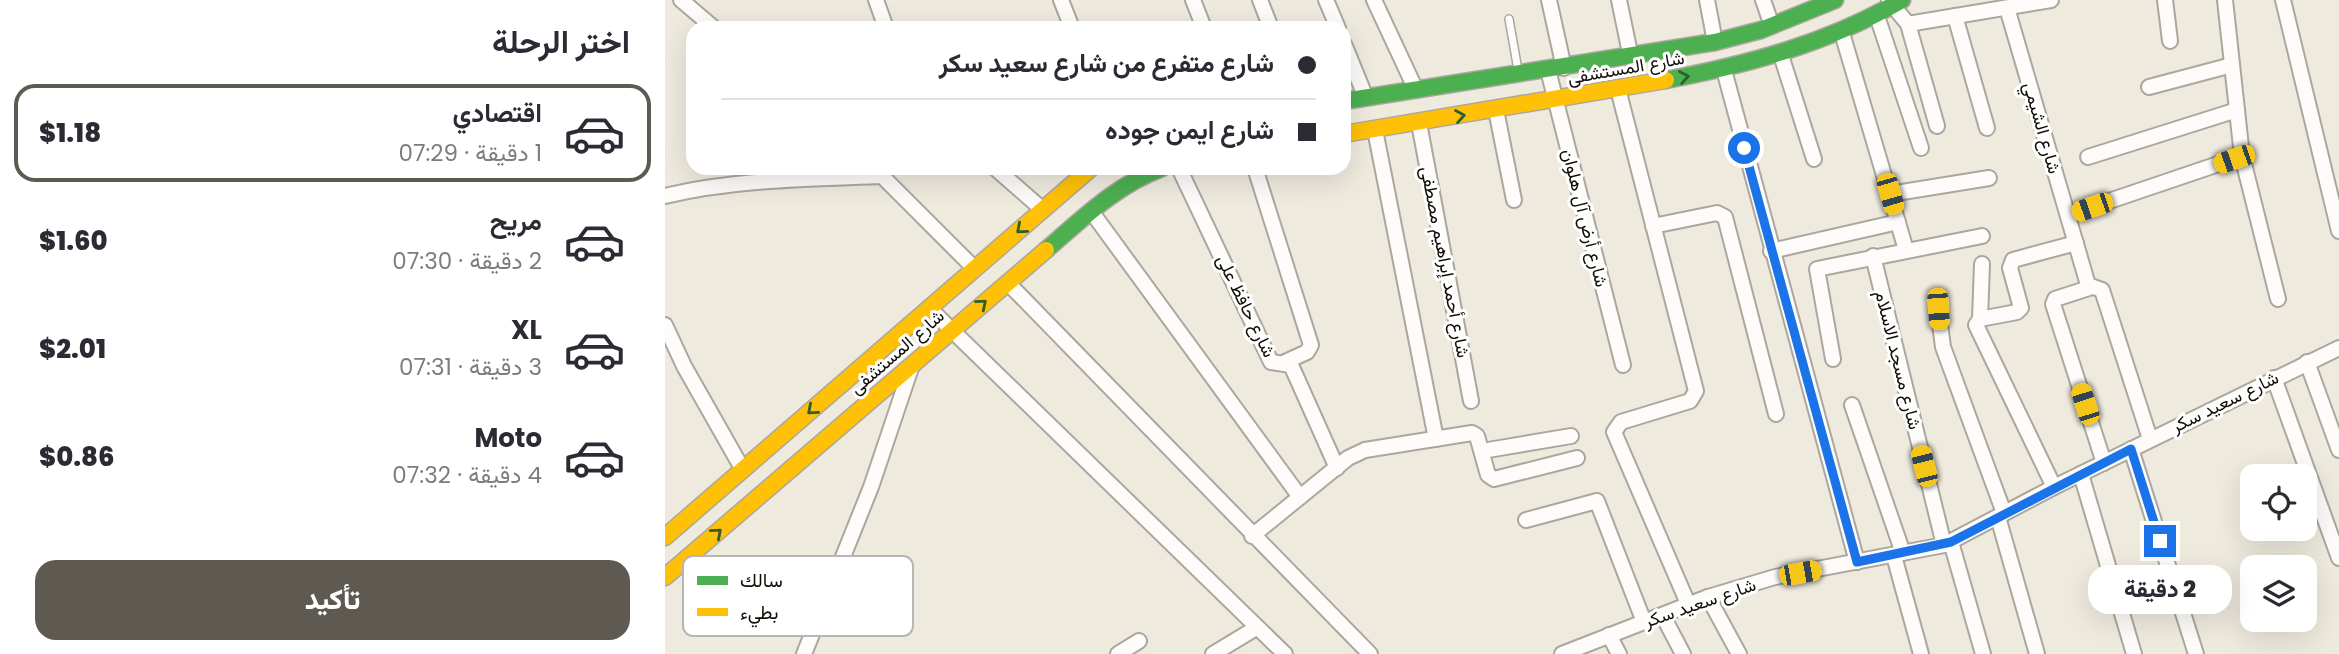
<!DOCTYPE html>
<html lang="ar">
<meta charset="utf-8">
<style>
body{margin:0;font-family:Poppins,Vazirmatn,sans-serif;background:#f7f7f7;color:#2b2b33;direction:rtl;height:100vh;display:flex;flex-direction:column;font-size:26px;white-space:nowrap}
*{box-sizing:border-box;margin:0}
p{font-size:23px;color:#7c7c81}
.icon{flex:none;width:38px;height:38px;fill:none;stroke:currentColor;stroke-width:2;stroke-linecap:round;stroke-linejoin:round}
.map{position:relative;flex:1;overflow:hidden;direction:ltr}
.side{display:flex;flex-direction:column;background:#fff;width:665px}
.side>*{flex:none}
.guide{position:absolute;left:21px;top:21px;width:665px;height:154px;border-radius:21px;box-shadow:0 7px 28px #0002;direction:rtl;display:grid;align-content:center;height:154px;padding:0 35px;background:#fff}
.fabs{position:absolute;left:1575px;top:464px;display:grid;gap:14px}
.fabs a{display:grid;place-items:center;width:77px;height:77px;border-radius:14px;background:#fff;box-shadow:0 7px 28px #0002;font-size:35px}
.end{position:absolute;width:32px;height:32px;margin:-16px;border:9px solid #1a73e8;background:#fff;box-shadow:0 0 0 4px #fff}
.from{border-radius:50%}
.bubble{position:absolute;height:49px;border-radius:21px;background:#fff;box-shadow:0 7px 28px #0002;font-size:23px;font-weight:800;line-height:49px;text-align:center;direction:rtl}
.car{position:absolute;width:21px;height:42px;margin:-21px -10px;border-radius:9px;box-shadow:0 0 5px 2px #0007;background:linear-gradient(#f5c518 24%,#345 0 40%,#f5c518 0 76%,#345 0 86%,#f5c518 0)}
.guide b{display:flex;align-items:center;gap:24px;height:66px;font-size:26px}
.guide b+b{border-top:2px solid #e1e1e2}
.guide i{width:18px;height:18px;background:#2b2b33}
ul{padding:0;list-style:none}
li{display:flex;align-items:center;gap:21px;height:98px;margin:0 14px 10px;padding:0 21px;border:4px solid transparent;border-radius:21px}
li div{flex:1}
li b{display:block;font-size:26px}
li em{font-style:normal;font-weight:800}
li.active{border-color:#5e5a52}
li>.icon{width:63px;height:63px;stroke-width:1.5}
h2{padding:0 35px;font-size:32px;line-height:84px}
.button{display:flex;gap:14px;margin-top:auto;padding:14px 35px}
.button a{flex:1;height:80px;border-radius:21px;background:#5e5a52;color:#fff;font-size:28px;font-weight:800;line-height:80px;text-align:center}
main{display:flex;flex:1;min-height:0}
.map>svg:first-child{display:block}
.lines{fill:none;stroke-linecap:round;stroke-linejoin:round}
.lane-casing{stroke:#aba79e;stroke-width:10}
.street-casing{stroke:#aba79e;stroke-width:18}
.fast-casing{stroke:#aba79e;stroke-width:19}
.slow-casing{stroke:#aba79e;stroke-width:19}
.lane{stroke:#fdfcfa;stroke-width:7}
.street{stroke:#fdfcfa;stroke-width:14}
.fast{stroke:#4caf50;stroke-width:16}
.slow{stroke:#ffc107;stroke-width:16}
.oneway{stroke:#2e5e2b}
.route{stroke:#1a73e8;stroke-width:9}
.labels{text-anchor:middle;stroke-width:6;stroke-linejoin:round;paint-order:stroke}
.street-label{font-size:18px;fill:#100d06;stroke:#fff}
.key{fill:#fff;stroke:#b7b6b4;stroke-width:2}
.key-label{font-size:19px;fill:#100d06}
</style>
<main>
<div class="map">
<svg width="1674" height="654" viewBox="0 0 1674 654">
<rect width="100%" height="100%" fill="#efeade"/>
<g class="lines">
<defs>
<path id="lane" d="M844 19 853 70"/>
<g id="street">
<path d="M16 0 49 28"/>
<path d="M211 0 221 28"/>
<path d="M396 0 407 28"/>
<path d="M528 0 539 28"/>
<path d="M595 0 606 28"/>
<path d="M661 0 673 28"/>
<path d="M709 0 751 90"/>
<path d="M884 0 899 68"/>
<path d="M954 0 966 58"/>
<path d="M1042 0 1050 42"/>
<path d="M1098 0 1107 26"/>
<path d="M1500 0 1505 41"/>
<path d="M1560 0 1577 156 1613 299"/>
<path d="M1618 0 1674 231"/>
<path d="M1224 1 1243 24 1272 126"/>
<path d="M1342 8 1423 285 1437 290 1485 439"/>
<path d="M1212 16 1256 148"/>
<path d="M1290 16 1322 128"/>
<path d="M1243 24 1386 0"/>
<path d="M1177 33 1241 250"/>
<path d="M679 44 701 98"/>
<path d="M1116 55 1149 159"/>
<path d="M883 70 958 365"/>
<path d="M1059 70 1192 562"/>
<path d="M1484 87 1567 65"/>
<path d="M953 89 1031 391 1025 401 956 422 949 432 1024 606"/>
<path d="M831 110 849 200"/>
<path d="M754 123 806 401"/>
<path d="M710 130 771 439"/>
<path d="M1423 157 1572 110"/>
<path d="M330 168 378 210"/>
<path d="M514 168 606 362 626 365 672 468"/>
<path d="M590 168 646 345 642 352 620 362"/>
<path d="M212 171 310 269"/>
<path d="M1225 194 1324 178"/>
<path d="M0 196C70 179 145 179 217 176"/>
<path d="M426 211 635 497"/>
<path d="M1403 215 1577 156"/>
<path d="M988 226 1052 213 1060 217 1111 414"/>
<path d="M1106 251 1233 222"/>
<path d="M1208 256 1279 545"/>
<path d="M343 283 705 654"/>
<path d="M1427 287 1390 299 1388 304 1439 463"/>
<path d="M264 308 620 654"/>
<path d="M1273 309 1278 347 1339 513"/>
<path d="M1315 319 1317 264"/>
<path d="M0 325 19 366 78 470"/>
<path d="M1168 359 1152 269 1317 236"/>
<path d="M1642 362 1674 450"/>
<path d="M1609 378 1674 558"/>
<path d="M1187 405 1238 553"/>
<path d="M1466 449 1531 654"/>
<path d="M817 451 906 436"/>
<path d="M1416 474 1469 654"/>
<path d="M1389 487 1311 325 1315 319 1352 312 1356 308 1345 268 1348 260 1411 243"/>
<path d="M1333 517 1372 654"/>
<path d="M861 520 932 501 979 622"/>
<path d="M587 536 683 458 700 450 807 433 812 436 823 475 829 479 912 458"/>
<path d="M1286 542 1318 654"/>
<path d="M1229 556 1256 654"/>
<path d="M1043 597 1074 654"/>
<path d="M998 616 1018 654"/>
<path d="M944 635 954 654"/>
<path d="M139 654 206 487 246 368"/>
<path d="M453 654 474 641"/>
<path d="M548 654 591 628"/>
<path d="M897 654 1043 597 1110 577 1279 545 1389 487 1674 348"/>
</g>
<g id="fast">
<path d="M1001 80C1085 64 1163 43 1237 0"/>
<path d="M679 101 1050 42 1096 30 1170 0"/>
<path d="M381 250C417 219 451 185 497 168"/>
</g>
<g id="slow">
<path d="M679 134 1001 80"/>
<path d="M0 537 426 168"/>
<path d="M0 577 381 250"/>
</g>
</defs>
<use href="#lane" class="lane-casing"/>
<use href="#street" class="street-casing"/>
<use href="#fast" class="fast-casing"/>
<use href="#slow" class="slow-casing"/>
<use href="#lane" class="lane"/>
<use href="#street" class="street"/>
<use href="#fast" class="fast"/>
<use href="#slow" class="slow"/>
</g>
<defs><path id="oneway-chevron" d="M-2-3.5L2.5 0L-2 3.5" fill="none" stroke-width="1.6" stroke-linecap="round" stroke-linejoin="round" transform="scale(1.75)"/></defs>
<g class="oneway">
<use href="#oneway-chevron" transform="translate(1019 77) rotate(-10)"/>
<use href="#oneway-chevron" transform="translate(795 116) rotate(-10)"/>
<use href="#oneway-chevron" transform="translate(356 229) rotate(139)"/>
<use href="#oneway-chevron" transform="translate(317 304) rotate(-40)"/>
<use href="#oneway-chevron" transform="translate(147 410) rotate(139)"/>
<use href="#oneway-chevron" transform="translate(52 533) rotate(-41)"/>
</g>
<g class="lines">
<path class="route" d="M1079 148 1192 562 1286 542 1466 449 1495 541"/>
</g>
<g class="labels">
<g class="street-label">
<text transform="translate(961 68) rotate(-10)" y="6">شارع المستشفى</text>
<text transform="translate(1377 128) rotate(74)" y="6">شارع الشيمي</text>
<text transform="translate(920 218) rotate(76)" y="6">شارع أرض آل هلوان</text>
<text transform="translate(780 262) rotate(79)" y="6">شارع أحمد إبراهيم مصطفى</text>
<text transform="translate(581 306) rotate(64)" y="6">شارع حافظ على</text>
<text transform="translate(232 352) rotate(-41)" y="6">شارع المستشفى</text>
<text transform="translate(1233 360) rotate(76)" y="6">شارع مسجد الاسلام</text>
<text transform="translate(1560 402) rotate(-26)" y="6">شارع سعيد سكر</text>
<text transform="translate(1035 603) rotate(-19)" y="6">شارع سعيد سكر</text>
</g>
</g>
<rect x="18" y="556" width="230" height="80" rx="10" class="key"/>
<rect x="32" y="576" width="31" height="9" fill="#4caf50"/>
<rect x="32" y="608" width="31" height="8" fill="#ffc107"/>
<g class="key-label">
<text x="75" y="587">سالك</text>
<text x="75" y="619">بطيء</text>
</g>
</svg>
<div class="fabs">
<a><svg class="icon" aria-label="locate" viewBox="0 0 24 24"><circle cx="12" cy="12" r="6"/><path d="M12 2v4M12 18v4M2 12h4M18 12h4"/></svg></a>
<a><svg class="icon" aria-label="layers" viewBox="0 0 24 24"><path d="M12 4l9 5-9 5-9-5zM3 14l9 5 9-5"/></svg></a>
</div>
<i class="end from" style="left:1079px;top:148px"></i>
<i class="end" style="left:1495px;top:541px"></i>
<div class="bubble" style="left:1423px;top:565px;width:144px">2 دقيقة</div>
<i class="car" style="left:1569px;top:159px;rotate:251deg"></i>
<i class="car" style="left:1225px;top:194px;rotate:164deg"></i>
<i class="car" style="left:1427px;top:207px;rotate:251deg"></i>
<i class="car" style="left:1273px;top:309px;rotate:176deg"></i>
<i class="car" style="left:1420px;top:404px;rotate:342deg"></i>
<i class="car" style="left:1259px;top:466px;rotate:346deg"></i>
<i class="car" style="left:1135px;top:573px;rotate:80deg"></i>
<div class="guide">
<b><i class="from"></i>شارع متفرع من شارع سعيد سكر</b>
<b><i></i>شارع ايمن جوده</b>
</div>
</div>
<section class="side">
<h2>اختر الرحلة</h2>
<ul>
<li class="active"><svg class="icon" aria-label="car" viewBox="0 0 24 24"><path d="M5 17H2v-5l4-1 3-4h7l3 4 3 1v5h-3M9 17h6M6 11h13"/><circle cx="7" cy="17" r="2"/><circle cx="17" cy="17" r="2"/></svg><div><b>اقتصادي</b><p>1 دقيقة · 07:29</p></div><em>$1.18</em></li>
<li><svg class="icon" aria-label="car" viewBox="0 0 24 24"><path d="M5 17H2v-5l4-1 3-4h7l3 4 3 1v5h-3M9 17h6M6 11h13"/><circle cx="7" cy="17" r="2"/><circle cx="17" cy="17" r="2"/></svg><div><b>مريح</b><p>2 دقيقة · 07:30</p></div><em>$1.60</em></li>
<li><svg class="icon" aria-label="car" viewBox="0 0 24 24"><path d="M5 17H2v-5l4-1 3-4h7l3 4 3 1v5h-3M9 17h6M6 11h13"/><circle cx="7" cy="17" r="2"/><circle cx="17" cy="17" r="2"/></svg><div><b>XL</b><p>3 دقيقة · 07:31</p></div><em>$2.01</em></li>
<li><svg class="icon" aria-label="car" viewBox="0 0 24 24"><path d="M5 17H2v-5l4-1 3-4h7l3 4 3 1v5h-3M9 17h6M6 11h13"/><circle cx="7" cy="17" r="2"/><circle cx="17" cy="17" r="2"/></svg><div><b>Moto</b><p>4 دقيقة · 07:32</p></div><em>$0.86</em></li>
</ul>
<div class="button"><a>تأكيد</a></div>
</section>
</main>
